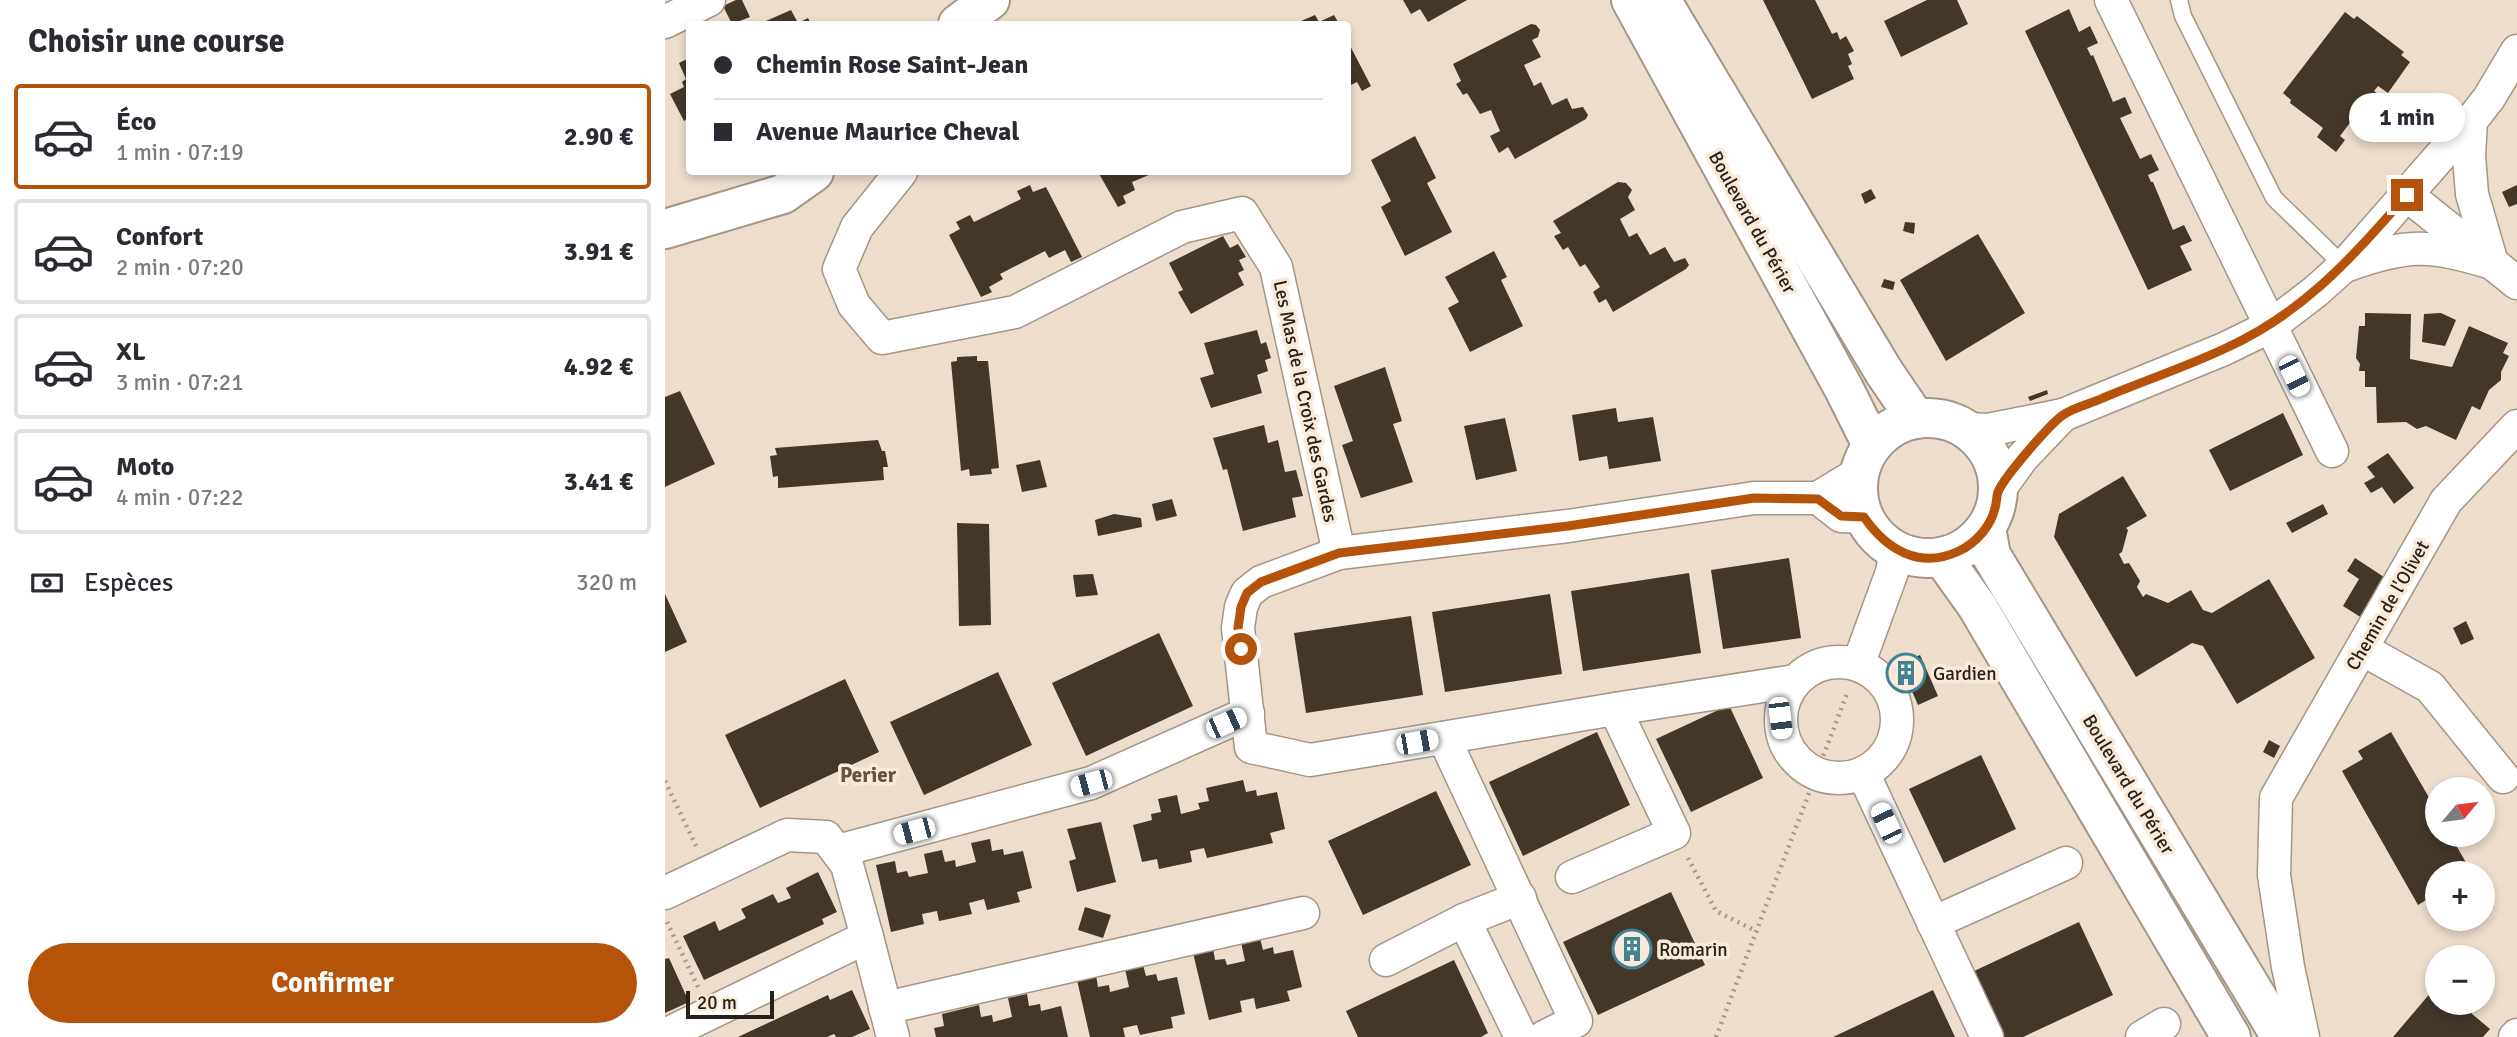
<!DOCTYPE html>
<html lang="fr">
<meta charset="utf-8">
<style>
body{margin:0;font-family:Signika,sans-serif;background:#f2f2f3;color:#2b2b33;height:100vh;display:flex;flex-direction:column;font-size:26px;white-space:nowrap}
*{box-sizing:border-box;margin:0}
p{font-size:23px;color:#7c7c81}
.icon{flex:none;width:38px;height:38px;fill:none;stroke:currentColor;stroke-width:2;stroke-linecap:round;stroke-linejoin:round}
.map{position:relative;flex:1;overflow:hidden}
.side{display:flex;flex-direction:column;background:#fff;width:665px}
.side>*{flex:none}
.hud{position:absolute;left:21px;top:21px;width:665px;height:154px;border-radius:7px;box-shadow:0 4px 10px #0003;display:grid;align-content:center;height:154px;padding:0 28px;background:#fff}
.needle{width:46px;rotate:61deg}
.controls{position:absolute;left:1760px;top:777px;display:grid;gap:14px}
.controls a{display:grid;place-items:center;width:70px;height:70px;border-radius:50%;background:#fff;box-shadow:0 4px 10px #0003;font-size:35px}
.scale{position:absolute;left:21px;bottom:18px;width:88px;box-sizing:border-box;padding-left:7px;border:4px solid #27211b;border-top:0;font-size:19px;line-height:24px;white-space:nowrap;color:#27211b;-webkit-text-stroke:5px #faeada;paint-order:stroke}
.end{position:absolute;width:32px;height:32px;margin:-16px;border:9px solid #b45309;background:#fff;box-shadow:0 0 0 4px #fff}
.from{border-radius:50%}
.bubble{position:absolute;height:49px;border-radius:24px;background:#fff;box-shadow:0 4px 10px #0003;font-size:23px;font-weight:700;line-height:49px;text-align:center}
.car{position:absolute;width:21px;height:42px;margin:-21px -10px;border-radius:9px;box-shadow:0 0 5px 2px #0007;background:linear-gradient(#fff 24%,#345 0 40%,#fff 0 76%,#345 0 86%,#fff 0)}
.hud b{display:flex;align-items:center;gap:24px;height:66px;font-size:26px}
.hud b+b{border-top:2px solid #e1e1e2}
.hud i{width:18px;height:18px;background:#2b2b33}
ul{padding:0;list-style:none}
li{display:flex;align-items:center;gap:21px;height:105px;margin:0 14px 10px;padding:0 14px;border:4px solid #e1e1e2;border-radius:7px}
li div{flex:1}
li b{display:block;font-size:26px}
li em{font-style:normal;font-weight:700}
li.on{border-color:#b45309}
li>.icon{width:63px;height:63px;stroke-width:1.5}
h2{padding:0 28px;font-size:32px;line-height:84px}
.pay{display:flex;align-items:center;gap:18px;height:77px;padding:0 28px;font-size:26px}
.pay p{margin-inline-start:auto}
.cta{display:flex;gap:14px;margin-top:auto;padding:14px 28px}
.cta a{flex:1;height:80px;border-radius:42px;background:#b45309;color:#fff;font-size:28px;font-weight:700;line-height:80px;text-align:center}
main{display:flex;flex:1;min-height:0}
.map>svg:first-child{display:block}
.building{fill:#43372a}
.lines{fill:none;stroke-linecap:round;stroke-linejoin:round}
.service-casing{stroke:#a49686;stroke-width:19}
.minor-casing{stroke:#a49686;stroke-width:35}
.tertiary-casing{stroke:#a49686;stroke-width:42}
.path{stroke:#a4988c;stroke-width:4.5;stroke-dasharray:2 5;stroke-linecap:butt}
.service{stroke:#fff;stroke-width:16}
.minor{stroke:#fff;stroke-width:32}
.tertiary{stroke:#fff;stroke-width:38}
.route{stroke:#b45309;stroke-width:9}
.labels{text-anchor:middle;stroke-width:7;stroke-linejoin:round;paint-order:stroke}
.street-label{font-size:19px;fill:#27211b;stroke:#faeada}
.poi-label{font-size:19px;fill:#27211b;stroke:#faeada;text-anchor:start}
.neighbourhood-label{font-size:21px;font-weight:bold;fill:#625547;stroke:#faeada}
</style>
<main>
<section class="side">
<h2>Choisir une course</h2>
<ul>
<li class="on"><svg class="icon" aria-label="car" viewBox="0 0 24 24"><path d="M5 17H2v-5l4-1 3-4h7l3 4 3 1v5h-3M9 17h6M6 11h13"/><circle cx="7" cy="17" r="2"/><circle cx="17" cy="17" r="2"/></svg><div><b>Éco</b><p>1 min · 07:19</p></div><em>2.90 €</em></li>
<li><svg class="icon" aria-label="car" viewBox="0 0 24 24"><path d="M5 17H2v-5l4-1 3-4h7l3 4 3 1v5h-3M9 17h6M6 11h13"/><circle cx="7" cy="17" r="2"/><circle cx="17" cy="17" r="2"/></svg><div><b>Confort</b><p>2 min · 07:20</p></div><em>3.91 €</em></li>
<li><svg class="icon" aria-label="car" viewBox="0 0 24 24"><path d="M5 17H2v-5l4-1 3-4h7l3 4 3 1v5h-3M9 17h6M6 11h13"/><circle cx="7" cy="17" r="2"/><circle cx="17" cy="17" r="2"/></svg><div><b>XL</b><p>3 min · 07:21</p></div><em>4.92 €</em></li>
<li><svg class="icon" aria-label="car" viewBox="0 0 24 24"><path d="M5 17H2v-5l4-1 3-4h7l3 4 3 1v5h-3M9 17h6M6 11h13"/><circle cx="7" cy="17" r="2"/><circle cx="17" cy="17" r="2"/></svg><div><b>Moto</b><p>4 min · 07:22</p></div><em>3.41 €</em></li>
</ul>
<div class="pay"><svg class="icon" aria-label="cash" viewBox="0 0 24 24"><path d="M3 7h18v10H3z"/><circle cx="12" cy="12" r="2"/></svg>Espèces<p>320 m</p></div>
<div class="cta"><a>Confirmer</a></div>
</section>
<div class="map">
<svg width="1852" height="1037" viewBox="0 0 1852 1037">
<rect width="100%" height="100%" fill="#ecddcd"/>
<g class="building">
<path d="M71 0H77L85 17 67 24 58 6Z"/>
<path d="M738 0H802L763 22 755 9 746 14Z"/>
<path d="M1098 0H1150L1167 34 1172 32 1175 40 1181 36 1189 51 1183 54 1187 64 1183 66 1189 79 1147 99Z"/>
<path d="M1262 0H1292L1303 24 1236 57 1219 21Z"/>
<path d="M1404 9 1414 32 1425 26 1433 43 1422 48 1426 56 1428 55 1448 102 1460 97 1467 113 1455 118 1475 159 1486 154 1494 170 1483 175 1486 182H1488L1508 230 1519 225 1527 241 1515 246 1527 270 1483 290 1360 31Z"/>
<path d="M126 10 133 23 143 18 146 24H102L101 21Z"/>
<path d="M1680 12 1689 19 1692 16 1739 52 1736 55 1745 62 1723 93 1713 86 1709 91 1713 94 1705 103 1702 100 1675 136 1680 140 1671 152 1652 137 1658 128 1625 103 1626 100 1618 93Z"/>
<path d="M650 15 654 22 669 15 674 24H629Z"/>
<path d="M866 24 871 25 875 30 873 37 867 40 876 57 859 65 869 86 876 82 887 105 902 98 907 109 918 107 923 115 921 119 850 159 843 147 834 153 825 136 835 131 826 110 815 114 802 93 798 95 791 84 796 81 788 64Z"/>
<path d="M682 40 706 86 697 91 692 82 682 87Z"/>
<path d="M24 58V118L19 121 5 94 19 87 17 82 21 79 14 63Z"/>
<path d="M750 136 771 178 762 183 787 232 740 256 716 207 726 201 706 160Z"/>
<path d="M433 172H491L467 182 470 190 458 196 461 203 453 207Z"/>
<path d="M953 182 961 183 967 190 963 197 970 210 955 219 964 237 972 233 985 255 1000 247 1009 262 1020 258 1024 265 1021 269 948 312 941 299 934 303 928 292 935 287 920 264 915 267 903 247 898 250 889 236 896 233 888 221Z"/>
<path d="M365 185 368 192 381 187 417 257 406 262 400 250 384 258 380 251 335 274 338 279 324 287 327 292 316 297 284 235 295 229 291 222 305 215 309 222 356 199 352 191Z"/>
<path d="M1852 185V204L1844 207 1837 192Z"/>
<path d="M1206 189 1211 198 1200 204 1196 194Z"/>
<path d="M1240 222 1250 223 1249 234 1238 231Z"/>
<path d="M1313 234 1360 313 1281 361 1235 280Z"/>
<path d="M558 236 565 248 573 244 581 257 574 260 579 270 573 273 579 285 526 314 513 292 518 290 504 263Z"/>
<path d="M829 251 842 277 836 280 858 326 805 352 783 308 794 302 780 277Z"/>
<path d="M1219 279 1230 282 1228 290 1216 287Z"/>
<path d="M1700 313 1746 314 1745 359 1765 363 1787 367 1804 326 1843 343 1838 353 1844 356 1836 372V380L1824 390 1815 410 1807 406 1791 440 1761 426 1752 429 1741 422 1712 423 1711 387H1700V371H1694L1695 364 1691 358 1694 326H1700Z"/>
<path d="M1776 313 1791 320 1780 346 1757 342 1759 314Z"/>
<path d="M592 330 596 344 601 342 606 358 600 360 603 371 592 375 597 393 546 408 535 378 549 374 539 343Z"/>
<path d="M312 356V361H323L334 468 326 469 327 474 305 476 304 469 296 471 286 362 292 361V357Z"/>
<path d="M720 367 737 421 728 424 748 482 696 498 677 445 688 441 669 386Z"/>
<path d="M1382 390 1383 394 1365 401 1363 397Z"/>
<path d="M15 391 50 464 0 487V397Z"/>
<path d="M951 408 953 422 988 417 996 461 944 469 942 456 914 461 907 415Z"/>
<path d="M1618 413 1638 455 1565 491 1544 450Z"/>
<path d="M840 418 852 471 811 480 799 426Z"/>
<path d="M599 425 603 443 613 440 620 472 631 470 638 496 627 498 631 517 578 531 562 469 558 470 548 438Z"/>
<path d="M213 440 217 451H220L223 467H218L219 480 113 488V476L108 477 105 456 112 455 110 448Z"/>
<path d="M1723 453 1749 488 1729 504 1717 487 1706 493 1699 483 1710 477 1702 467Z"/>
<path d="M375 460 382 487 357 492 351 465Z"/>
<path d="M1458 476 1482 516 1461 528 1463 530 1457 552 1454 554 1459 564 1464 563 1475 581 1472 587 1478 597 1481 594 1503 603 1526 590 1538 610 1547 613 1604 579 1650 658 1572 704 1538 646 1527 643 1471 677 1389 537 1394 514Z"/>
<path d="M507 499 512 516 491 521 487 504Z"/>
<path d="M1658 504 1663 514 1627 533 1621 523Z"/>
<path d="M449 514 476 518 477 527 433 536 430 520Z"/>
<path d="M292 523 324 524 326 625 294 626Z"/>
<path d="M1124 558 1136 638 1058 649 1046 570Z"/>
<path d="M1690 558 1719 577 1697 618 1678 606 1694 579 1682 571Z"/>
<path d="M1024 573 1036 653 918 671 906 591Z"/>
<path d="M428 574 433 595 411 597 408 575Z"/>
<path d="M0 594 22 642 0 652Z"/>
<path d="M885 594 897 674 780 692 767 612Z"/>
<path d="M746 616 758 695 641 713 629 633Z"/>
<path d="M1801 621 1809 639 1796 645 1788 628Z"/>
<path d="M494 633 528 706 421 756 387 683Z"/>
<path d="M1255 655 1273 696 1253 705 1235 664Z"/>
<path d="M333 672 367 745 259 795 225 722Z"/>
<path d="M180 679 214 752 95 808 60 735Z"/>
<path d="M1064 705 1098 778 1026 812 991 739Z"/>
<path d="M932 732 965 805 858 856 824 782Z"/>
<path d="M1726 732 1773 813V835H1785L1806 871 1803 873H1773V899L1763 904 1761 900 1753 905 1677 771 1698 759 1693 751Z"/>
<path d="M1604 740 1615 746 1609 758 1598 752Z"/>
<path d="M1316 755 1351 829 1279 863 1244 789Z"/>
<path d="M578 780 581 792 591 790 592 796 612 792 620 829 605 833 608 843 542 858 539 848 525 851 527 862 494 869 492 859 477 862 468 825 487 820 486 814 496 812 493 799 512 795 516 814 535 809 533 803 544 801 541 788Z"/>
<path d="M771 791 806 865 698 915 663 841Z"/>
<path d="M436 822 451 882 412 892 404 861 411 859 402 829Z"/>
<path d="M325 839 327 851 338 849 339 855 358 851 367 888 352 892 355 902 322 910 319 899 304 903 307 914 274 921 272 911 257 914 259 924 226 932 211 865 230 861 232 873 242 871 244 877 263 873 259 854 277 850 280 862 290 860 291 867 311 862 306 843Z"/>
<path d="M153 872 172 912 157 919 159 924 39 980 18 936 50 921 54 931 81 918 76 909 108 894 113 903 126 898 121 888Z"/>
<path d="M1006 892 1040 965 933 1015 898 942Z"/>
<path d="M420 907 446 915 438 938 413 930Z"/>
<path d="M1414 922 1448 995 1358 1037H1337L1307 972Z"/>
<path d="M595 938 598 950 608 947 609 954 628 950 637 987 622 991 625 1001 591 1009 589 998 575 1001 577 1012 544 1020 528 953 548 948 550 960 560 959 562 965 580 961 576 942Z"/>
<path d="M4 958 24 1002 0 1013V959Z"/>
<path d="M789 960 823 1033 816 1037H693L681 1011Z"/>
<path d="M478 965 481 976 491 974 493 981 512 977 520 1014 506 1017 508 1028 475 1035 472 1025 458 1028 460 1037H425L412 980 431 975 433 987 444 985 445 992 464 987 460 969Z"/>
<path d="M1773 984V1003H1794L1825 1029 1818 1037H1728Z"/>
<path d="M187 990 205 1029 187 1037H171L169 1034 162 1037H73L163 995 165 1000Z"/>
<path d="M1268 990 1290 1037H1168Z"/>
<path d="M362 994 364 1006 375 1004 376 1011 396 1006 403 1037H271L269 1028 279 1026 277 1014 314 1005 316 1017 327 1015 328 1022 347 1017 343 998Z"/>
</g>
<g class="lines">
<defs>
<path id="service" d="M1514 0 1518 16 1609 198 1679 266"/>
<g id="minor">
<path d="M1446 0 1667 451"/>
<path d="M0 22 44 0"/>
<path d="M1806 121 1804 156 1807 194 1827 263"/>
<path d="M236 172 192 227 174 269 189 305 217 338 350 312 517 227 577 213 611 267 674 553"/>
<path d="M1742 195 1852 283"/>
<path d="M1680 266C1743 243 1764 244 1827 263"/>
<path d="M1301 429 1323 430 1398 415 1559 349 1604 327 1650 292 1679 266 1806 121 1824 98 1852 51"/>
<path d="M1333 491 1357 458 1398 415"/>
<path d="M1153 498 1176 516 1199 517"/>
<path d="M1697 649 1765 687 1838 777"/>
<circle cx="1174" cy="720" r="58"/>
<path d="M1193 665 1227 572 1231 550"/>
<path d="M1130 681 950 709 645 760 586 747 573 628 576 607 582 593 596 582 674 553 903 526 1089 498H1153L1194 473"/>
<path d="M779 738 911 1021 879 1037"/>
<path d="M1198 773 1322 1037"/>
<path d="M173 851 426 783 583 713"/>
<path d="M907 877 1009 833 950 709"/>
<path d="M0 893 122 835 161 837 182 865 202 937 0 1035"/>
<path d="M799 920 856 1037"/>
<path d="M1268 923 1401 863"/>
<path d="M202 937 228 1037"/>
<path d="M721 960 799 920 855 898"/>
<path d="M220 1008 638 913"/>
<path d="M1477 1037 1499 1024"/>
<path d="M1638 1037 1623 967 1609 875 1611 798 1781 501 1852 426"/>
<path d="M1850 1037 1852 1035"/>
</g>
<g id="tertiary">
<path d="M966 0 1179 389 1207 445"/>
<path d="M996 0 1219 372 1251 419"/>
<path d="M293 24 325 0"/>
<path d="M0 229 118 194 149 172"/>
<circle cx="1263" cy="488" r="70"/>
<path d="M1321 528 1326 555 1616 1037"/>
<path d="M1277 557 1312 606 1566 1037"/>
</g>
</defs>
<use href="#service" class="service-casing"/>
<use href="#minor" class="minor-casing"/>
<use href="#tertiary" class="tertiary-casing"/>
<g class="path">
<path d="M0 781 31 846"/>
<path d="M1023 858 1051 911 1091 931"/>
<path d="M2 922 33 987"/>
<path d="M1051 1037 1183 691"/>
</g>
<use href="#service" class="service"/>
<use href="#minor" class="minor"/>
<use href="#tertiary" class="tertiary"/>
</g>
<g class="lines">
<path class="route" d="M576 649 573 628 576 607 582 593 596 582 674 553 903 526 1089 498 1153 499 1176 516 1199 517C1221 549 1254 570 1294 551 1311 543 1326 526 1330 508 1332 503 1331 497 1333 492 1339 477 1385 424 1398 415 1409 407 1425 404 1438 398 1478 381 1521 367 1561 348 1640 312 1686 258 1742 195"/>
</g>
<defs>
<symbol id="building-ring" viewBox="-11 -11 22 22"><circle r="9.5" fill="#faeada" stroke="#418295" stroke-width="1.5"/><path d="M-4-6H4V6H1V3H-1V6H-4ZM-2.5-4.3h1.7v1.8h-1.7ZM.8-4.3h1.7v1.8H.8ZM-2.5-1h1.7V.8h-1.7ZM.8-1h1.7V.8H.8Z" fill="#418295"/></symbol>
</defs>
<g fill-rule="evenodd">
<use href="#building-ring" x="1219" y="651" width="44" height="44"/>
<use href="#building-ring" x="945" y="927" width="44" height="44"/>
</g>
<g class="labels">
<g class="street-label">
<text transform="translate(1088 222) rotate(61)" y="7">Boulevard du Périer</text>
<text transform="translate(641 401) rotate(78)" y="7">Les Mas de la Croix des Gardes</text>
<text transform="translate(1722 605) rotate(-60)" y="7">Chemin de l'Olivet</text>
<text transform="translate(1464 784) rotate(59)" y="7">Boulevard du Périer</text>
</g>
<g class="poi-label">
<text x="1268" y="680">Gardien</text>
<text x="994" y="956">Romarin</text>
</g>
<g class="neighbourhood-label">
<text x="203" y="782">Perier</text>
</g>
</g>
</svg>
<div class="controls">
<a><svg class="needle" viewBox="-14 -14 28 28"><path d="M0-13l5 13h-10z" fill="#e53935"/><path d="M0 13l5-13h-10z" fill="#7c7c81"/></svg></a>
<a>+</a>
<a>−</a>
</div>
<div class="scale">20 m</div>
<i class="end from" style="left:576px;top:649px"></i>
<i class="end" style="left:1742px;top:195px"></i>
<div class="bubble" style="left:1684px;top:93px;width:116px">1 min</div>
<i class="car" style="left:1629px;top:376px;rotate:154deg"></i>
<i class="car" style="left:1115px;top:718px;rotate:173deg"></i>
<i class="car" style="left:561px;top:723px;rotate:66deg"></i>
<i class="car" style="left:752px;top:742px;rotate:80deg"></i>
<i class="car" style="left:426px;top:783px;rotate:255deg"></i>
<i class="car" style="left:1221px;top:823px;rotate:335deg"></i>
<i class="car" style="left:249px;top:831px;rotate:255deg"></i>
<div class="hud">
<b><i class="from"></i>Chemin Rose Saint-Jean</b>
<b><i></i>Avenue Maurice Cheval</b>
</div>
</div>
</main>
